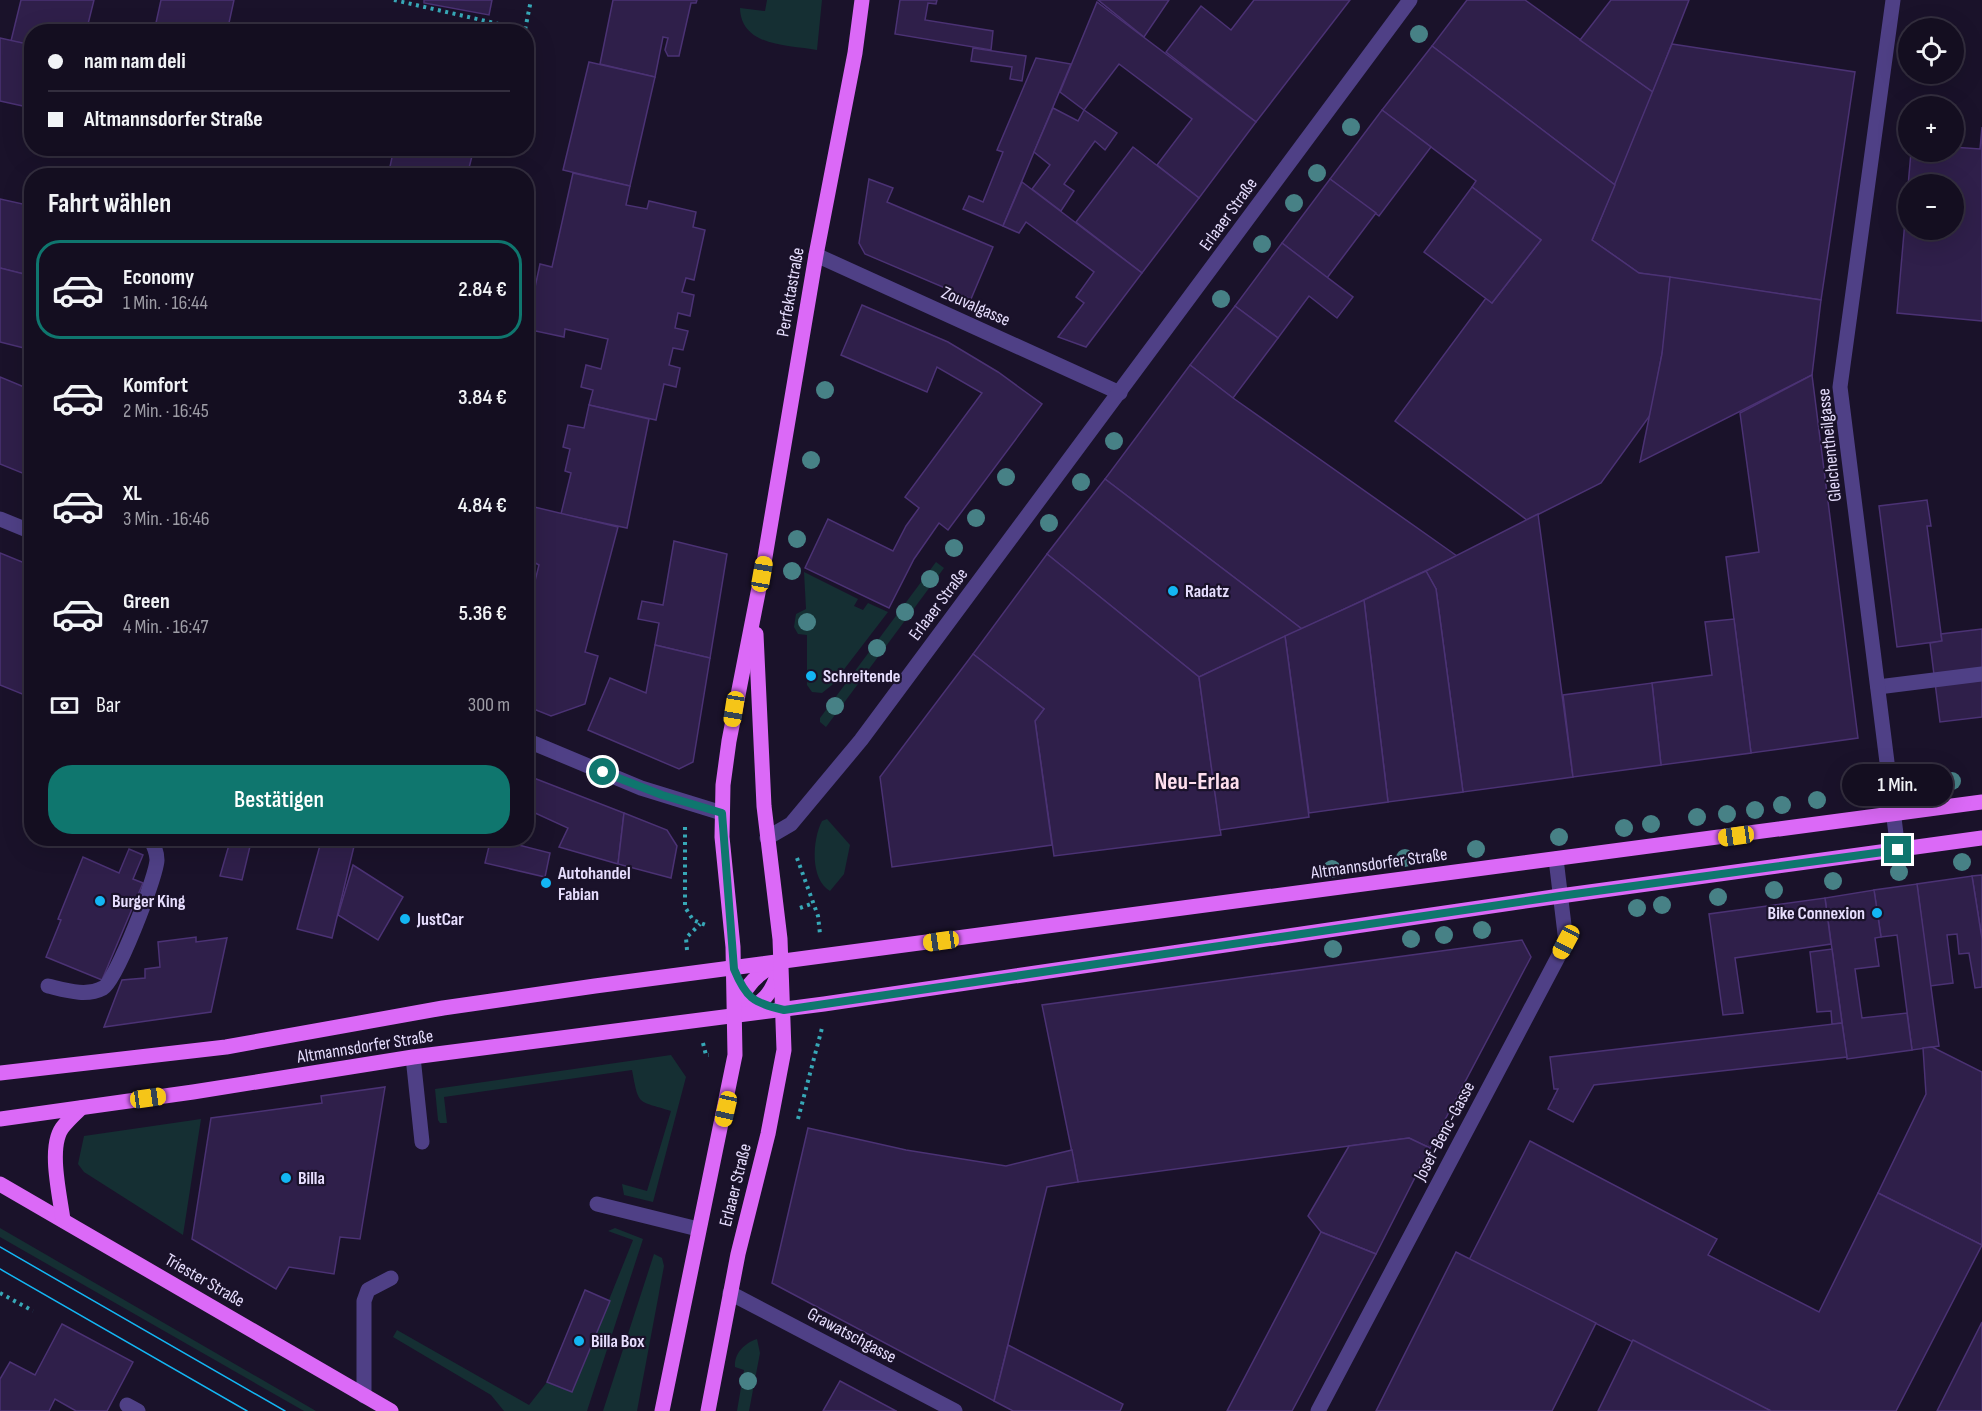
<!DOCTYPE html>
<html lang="de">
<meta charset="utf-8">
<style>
body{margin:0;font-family:"Sofia Sans Condensed",sans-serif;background:#211c2d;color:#f1f3f6;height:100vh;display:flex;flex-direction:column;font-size:22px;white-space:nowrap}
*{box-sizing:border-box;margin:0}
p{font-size:20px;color:#9d9ca5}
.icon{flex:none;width:33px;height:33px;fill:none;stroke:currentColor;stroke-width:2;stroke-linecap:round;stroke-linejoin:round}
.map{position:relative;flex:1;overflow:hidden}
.sheet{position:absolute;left:24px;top:168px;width:510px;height:678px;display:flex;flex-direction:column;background:#140e20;border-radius:24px;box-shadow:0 6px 24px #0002,0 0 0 2px #332e3e}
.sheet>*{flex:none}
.hud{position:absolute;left:24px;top:24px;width:510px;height:132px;border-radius:24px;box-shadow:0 6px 24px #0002,0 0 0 2px #332e3e;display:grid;align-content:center;height:132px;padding:0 24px;background:#140e20}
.tools{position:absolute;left:1898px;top:18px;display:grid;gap:12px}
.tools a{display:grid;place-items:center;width:66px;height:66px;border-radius:50%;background:#140e20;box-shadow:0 6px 24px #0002,0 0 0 2px #332e3e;font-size:30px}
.end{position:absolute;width:27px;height:27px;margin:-14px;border:8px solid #0f766e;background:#fff;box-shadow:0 0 0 3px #fff}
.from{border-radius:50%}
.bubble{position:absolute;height:42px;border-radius:21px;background:#140e20;box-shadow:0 6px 24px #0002,0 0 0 2px #332e3e;font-size:20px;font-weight:600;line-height:42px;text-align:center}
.car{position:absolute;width:18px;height:36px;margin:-18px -9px;border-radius:8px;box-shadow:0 0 4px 2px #0007;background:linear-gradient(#f5c518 24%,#345 0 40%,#f5c518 0 76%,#345 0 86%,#f5c518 0)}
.hud b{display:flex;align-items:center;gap:21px;height:57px;font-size:22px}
.hud b+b{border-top:2px solid #332e3e}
.hud i{width:15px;height:15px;background:#f1f3f6}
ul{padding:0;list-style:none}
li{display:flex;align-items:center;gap:18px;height:99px;margin:0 12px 9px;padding:0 12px;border:3px solid transparent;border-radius:24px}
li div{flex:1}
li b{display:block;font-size:22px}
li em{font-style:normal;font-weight:600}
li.active{border-color:#0f766e}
li>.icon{width:54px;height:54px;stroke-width:1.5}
h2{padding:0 24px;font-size:27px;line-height:72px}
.pay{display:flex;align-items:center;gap:15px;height:66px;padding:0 24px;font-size:22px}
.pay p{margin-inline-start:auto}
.action{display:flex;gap:12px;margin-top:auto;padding:12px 24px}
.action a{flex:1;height:69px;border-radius:24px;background:#0f766e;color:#fff;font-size:24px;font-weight:600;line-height:69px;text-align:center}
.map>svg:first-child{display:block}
.green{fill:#152f33}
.building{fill:#2f1f4a;stroke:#4b3274;stroke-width:1.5;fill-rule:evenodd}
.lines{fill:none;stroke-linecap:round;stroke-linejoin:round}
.path{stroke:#37a8b7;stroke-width:4;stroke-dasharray:3 4.5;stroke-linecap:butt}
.service{stroke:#4f4086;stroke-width:15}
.minor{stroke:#4f4086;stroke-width:15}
.tertiary{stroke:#4f4086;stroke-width:15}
.primary{stroke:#db69f7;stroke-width:15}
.tram{stroke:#13b6f3;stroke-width:1.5}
.tree{fill:#478186}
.route{stroke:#0f766e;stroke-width:8}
.poi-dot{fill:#13b6f3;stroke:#1a122a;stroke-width:2}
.labels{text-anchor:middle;stroke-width:4.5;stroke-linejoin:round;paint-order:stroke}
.street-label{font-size:18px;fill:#e6ddfd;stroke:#1a122a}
.poi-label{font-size:18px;font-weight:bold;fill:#e6ddfd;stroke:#1a122a;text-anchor:start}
.district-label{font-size:24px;font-weight:bold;fill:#fddeed;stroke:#1a122a}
</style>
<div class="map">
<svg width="1982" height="1411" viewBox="0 0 1982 1411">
<rect width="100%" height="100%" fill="#1a122a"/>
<g class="green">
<path d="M767 0H822L817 50C789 45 741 47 740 8L765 11Z"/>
<path d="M936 562 944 568 826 727 820 722V718Z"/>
<path d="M804 572 858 599 854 606 863 610 868 603 888 612 832 685 822 693 812 692 807 685V635L798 634 794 627 796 614 806 609Z"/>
<path d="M827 819 850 845 844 874 830 891C810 880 812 840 822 821Z"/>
<path d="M671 1055 686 1077 653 1202 624 1195 622 1184 647 1191 671 1111C637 1100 639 1107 632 1070L444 1097 447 1123H440L438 1120 435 1089Z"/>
<path d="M201 1119 183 1235 84 1172 78 1164 84 1136Z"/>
<path d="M0 1228 316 1411H304L0 1237Z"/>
<path d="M615 1228 643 1239 587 1411H504L491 1395 393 1337 397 1330 529 1405 547 1382 572 1392 633 1240 608 1231Z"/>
<path d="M654 1254 662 1258 664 1266 637 1411H603Z"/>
<path d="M757 1339 760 1353 749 1411H737L744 1370 735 1367C734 1353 745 1343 757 1339Z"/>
</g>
<g class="building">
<path d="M21 0H94L86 32H32V45L11 41Z"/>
<path d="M161 0H234L227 32H154Z"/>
<path d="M424 0H492L489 15 424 3Z"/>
<path d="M613 0H697L696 3H691L679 56H668L665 50 668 38 663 37 655 77 600 64Z"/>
<path d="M900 0H937L936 4 928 3 925 20 993 31 991 50 895 34Z"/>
<path d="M1098 0H1169L1144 37Z"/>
<path d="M1254 0H1350L1256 122 1166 52 1201 6 1231 30Z"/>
<path d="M1467 0H1525L1653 92 1615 185 1432 46Z"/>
<path d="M1611 0H1689L1653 92 1580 40Z"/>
<path d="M1097 2 1256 122 1199 198 1157 165 1192 119 1119 64 1084 110 1060 92Z"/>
<path d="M0 38 32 45V108L0 101Z"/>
<path d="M1672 44 1855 72 1821 300 1639 273 1592 240Z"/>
<path d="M1432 46 1615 185 1592 240 1639 273 1670 277 1666 332 1651 414 1601 483 1527 520 1395 421 1486 298 1492 303 1541 240 1472 187 1476 181 1382 110Z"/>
<path d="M973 48 1026 56 1022 81 1010 79 1012 67 971 61Z"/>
<path d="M1036 58 1071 64 1003 226 963 209 969 196 983 202 1003 152 997 150Z"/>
<path d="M589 62 655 77 630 186 563 170Z"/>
<path d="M1053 108 1078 121 1084 110 1117 133 1105 150 1095 141 1064 184 1074 191 1061 211 1032 189 1050 165 1034 152Z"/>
<path d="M1382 110 1431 147 1379 216 1330 179Z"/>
<path d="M1982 127V321L1897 313 1911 152H1953V147L1980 149ZM1908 184H1953V230H1908Z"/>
<path d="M1133 147 1199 198 1142 273 1076 222Z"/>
<path d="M394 148H474L467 176H388Z"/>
<path d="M573 173 630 186 626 205 647 209 649 201 696 212 693 227 705 230 694 280 686 278 682 292 694 295 690 316 678 313 675 328 688 331 683 350 673 348 669 365 680 368 676 387 664 384 656 420 589 405 593 390 581 387 586 365 601 369 608 339 565 329 564 337 526 329 540 264 552 267Z"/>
<path d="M869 179 893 188 887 202 993 247 971 299 865 254 859 243Z"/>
<path d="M1330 179 1376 213 1327 278 1282 243Z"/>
<path d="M1022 182 1142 273 1086 347 1058 337 1084 303 1076 297 1094 272 1026 222 1019 233 1003 226Z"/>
<path d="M1472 187 1541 240 1492 303 1424 252Z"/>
<path d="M0 199 32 206V276L0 268Z"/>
<path d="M1282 243 1353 297 1337 318 1309 296 1278 338 1235 306Z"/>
<path d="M0 268 32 276V350L0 342Z"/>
<path d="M1670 277 1821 300 1812 375 1640 462 1662 354Z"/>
<path d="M862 305 948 342 998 372 1042 404 948 530 939 523 914 559 889 608 805 568 828 519 893 551 906 526 919 508 905 497 982 393 937 367 927 392 841 355Z"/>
<path d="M1235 306 1278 338 1233 398 1190 365Z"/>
<path d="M1190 365 1233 398 1457 556 1302 629 1105 479Z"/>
<path d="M1812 375 1858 738 1751 753 1726 557 1759 552 1740 413Z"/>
<path d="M0 377 29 389 32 383V477L0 464Z"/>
<path d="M589 405 649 419 627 528 561 514 571 473 565 471 570 449 563 447 568 425 584 428Z"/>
<path d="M1105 479 1302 629 1199 677 1047 554Z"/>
<path d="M1927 500 1931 526H1927L1942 641 1897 647 1879 506Z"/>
<path d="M526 505 618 527 585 652 598 656 585 704 551 716 526 706V617L539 565 526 558Z"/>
<path d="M1538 514 1573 777 1463 792 1436 589 1426 571Z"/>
<path d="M674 541 727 554 710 658 655 645 659 623 638 619 642 601 663 605Z"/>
<path d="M0 553 32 566V698L0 685Z"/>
<path d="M1047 554 1199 677 1221 835 1054 856 1035 721 1044 709 973 654Z"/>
<path d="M1426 571 1436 589 1463 792 1388 802 1364 600Z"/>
<path d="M1364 600 1388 802 1309 813 1285 636Z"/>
<path d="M1734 619 1751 753 1661 765 1652 683 1712 675 1705 622Z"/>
<path d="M1982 629V717L1940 722 1930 643 1942 641 1941 634Z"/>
<path d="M1285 636 1309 817 1220 830 1199 677Z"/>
<path d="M655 645 710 658 693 762 679 769 588 730 610 678 646 693Z"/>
<path d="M973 654 1044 709 1035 721 1052 845 892 867 880 777Z"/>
<path d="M1652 683 1661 765 1573 777 1563 695Z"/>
<path d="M526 775 624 813 618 864 559 847 568 828 533 812 526 829Z"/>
<path d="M624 813 667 830 677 846 671 878 618 864Z"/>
<path d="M231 838H252L242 880 220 876Z"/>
<path d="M322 838H356L332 938 297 929Z"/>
<path d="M491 838 550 853 545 877 485 863Z"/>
<path d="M129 849 143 855 133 879 143 883 102 980 46 957 61 920 58 919 83 857 119 873Z"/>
<path d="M353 865 403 897 378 940 338 915Z"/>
<path d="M1982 875V939L1972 876Z"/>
<path d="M1972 876 1982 939V987L1975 988 1969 953 1959 954 1957 934 1947 935 1953 983 1930 986 1917 884Z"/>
<path d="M1917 884 1939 1046 1912 1050 1897 935 1881 937 1874 890Z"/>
<path d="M1874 890 1881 937 1875 938 1879 966 1855 969 1862 1018 1907 1013 1912 1050 1847 1059 1825 898Z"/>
<path d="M1825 898 1831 944 1735 958 1743 1013 1723 1015 1709 914Z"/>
<path d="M196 937V942L227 938 211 1012 104 1027 122 980 145 978V969L160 967 158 942Z"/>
<path d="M1522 940 1531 957 1430 1148 1409 1138 1078 1182 1042 1005Z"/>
<path d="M1832 949 1842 1023 1832 1024 1831 1011 1817 1012 1810 952Z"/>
<path d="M1842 1023 1847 1057 1594 1085 1573 1122 1548 1109 1558 1089H1554L1550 1057Z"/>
<path d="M1932 1047 1982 1072V1245L1878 1193 1926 1094 1923 1048Z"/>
<path d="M385 1087 360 1239 340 1237 334 1274 289 1267 276 1289 192 1239 211 1118 322 1103 321 1096Z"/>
<path d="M808 1128 906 1150 1006 1166 1072 1150 1078 1182 1047 1187 994 1401 772 1283Z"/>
<path d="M1409 1138 1430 1148 1376 1254 1321 1232 1308 1216 1349 1146Z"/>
<path d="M1530 1141 1717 1239 1708 1255 1819 1312 1878 1193 1982 1245 1896 1411H1771L1469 1260Z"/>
<path d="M1321 1232 1376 1254 1292 1411H1227Z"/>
<path d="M1456 1252 1596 1323 1552 1411H1376Z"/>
<path d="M585 1290 610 1301 572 1392 547 1382Z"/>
<path d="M1982 1322V1411H1937Z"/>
<path d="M62 1324 133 1362 107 1411H76L55 1399 49 1411H0V1379L10 1362 35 1375Z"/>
<path d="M1633 1340 1771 1411H1598Z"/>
<path d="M1008 1345 1123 1404 1120 1411H1013L994 1401Z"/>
<path d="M840 1381 896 1411H897H823Z"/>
</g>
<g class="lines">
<g class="path">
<path d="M394 0 525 30 531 0"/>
<path d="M685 827V907L693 920 708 926"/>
<path d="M797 858 818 916 820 934"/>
<path d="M800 908 814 903"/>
<path d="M687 950 686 938 700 924"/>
<path d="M703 1043 706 1055H709"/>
<path d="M798 1119 822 1028"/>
<path d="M0 1293 33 1311"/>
</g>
<g class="service">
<path d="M1878 687 1982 674"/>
<path d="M48 986C65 990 86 997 103 988 116 981 156 878 157 860 157 852 154 846 150 838"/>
<path d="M413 1057 422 1142"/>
<path d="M597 1204 698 1229"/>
<path d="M364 1396V1301L368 1290 391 1278"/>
<path d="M127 1405 138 1411"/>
</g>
<g class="minor">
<path d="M1893 0 1840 387 1898 850"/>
<path d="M816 255 1120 393"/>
<path d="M0 519 32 532"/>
<path d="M526 740 641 788 722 813"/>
<path d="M730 1293 955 1411"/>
<path d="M1318 1411 1566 942 1556 859"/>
</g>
<path class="tertiary" d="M767 838 791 824 861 740 1410 0"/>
<g class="primary">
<path d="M739 1006C744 988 755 975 772 967"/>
<path d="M744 1011C763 1003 772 993 778 973"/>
<path d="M0 1073 226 1047 443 1008 595 986 1982 802"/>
<path d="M0 1119 193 1092 413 1057 824 1004 1560 896 1982 838"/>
<path d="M0 1184 391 1411"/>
<path d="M63 1220C60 1196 48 1148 62 1128 67 1121 75 1114 81 1108"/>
<path d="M662 1411 735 1055 733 947 722 837 723 785 729 741 765 557 816 255 855 53 862 0"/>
<path d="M708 1411 738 1254 768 1134 784 1050 780 939 764 806 756 634"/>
</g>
<g class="tram">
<path d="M0 1247 285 1411"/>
<path d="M0 1269 247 1411"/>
</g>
</g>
<g class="tree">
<circle cx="1419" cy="34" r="9"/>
<circle cx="1351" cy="127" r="9"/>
<circle cx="1317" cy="173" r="9"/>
<circle cx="1294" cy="203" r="9"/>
<circle cx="1262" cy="244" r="9"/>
<circle cx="1221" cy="299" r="9"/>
<circle cx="825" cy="390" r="9"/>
<circle cx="1114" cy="441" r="9"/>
<circle cx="811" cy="460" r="9"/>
<circle cx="1006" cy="477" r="9"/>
<circle cx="1081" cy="482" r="9"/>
<circle cx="976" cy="518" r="9"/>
<circle cx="1049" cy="523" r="9"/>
<circle cx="797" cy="539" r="9"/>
<circle cx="954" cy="548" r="9"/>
<circle cx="792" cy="571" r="9"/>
<circle cx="930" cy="579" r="9"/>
<circle cx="905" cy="612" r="9"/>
<circle cx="807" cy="622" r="9"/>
<circle cx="877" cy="648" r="9"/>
<circle cx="835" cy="706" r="9"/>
<circle cx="1952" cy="781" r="9"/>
<circle cx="1817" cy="800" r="9"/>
<circle cx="1782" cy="805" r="9"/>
<circle cx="1755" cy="810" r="9"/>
<circle cx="1727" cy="814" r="9"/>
<circle cx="1697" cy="817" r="9"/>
<circle cx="1651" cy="824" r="9"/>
<circle cx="1624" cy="828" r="9"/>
<circle cx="1559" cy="837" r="9"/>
<circle cx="1476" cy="849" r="9"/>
<circle cx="1405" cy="858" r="9"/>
<circle cx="1962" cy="862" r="9"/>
<circle cx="1332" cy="869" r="9"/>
<circle cx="1899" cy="872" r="9"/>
<circle cx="1833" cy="881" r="9"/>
<circle cx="1774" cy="890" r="9"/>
<circle cx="1718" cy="897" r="9"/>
<circle cx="1662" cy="905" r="9"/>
<circle cx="1637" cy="908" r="9"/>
<circle cx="1482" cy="930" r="9"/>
<circle cx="1444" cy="935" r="9"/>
<circle cx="1411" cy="939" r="9"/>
<circle cx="1333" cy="949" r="9"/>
<circle cx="748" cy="1381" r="9"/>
</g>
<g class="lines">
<path class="route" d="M603 772 662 795 722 813 734 969C746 998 753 1003 784 1010L1560 896 1898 850"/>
</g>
<g class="poi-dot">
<circle cx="1173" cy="591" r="6"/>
<circle cx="811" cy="676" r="6"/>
<circle cx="546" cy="883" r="6"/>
<circle cx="100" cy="901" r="6"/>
<circle cx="1877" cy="913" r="6"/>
<circle cx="405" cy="919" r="6"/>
<circle cx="286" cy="1178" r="6"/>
<circle cx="579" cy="1341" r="6"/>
</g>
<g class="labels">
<g class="street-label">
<text transform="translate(1228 214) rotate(-54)" y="6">Erlaaer Straße</text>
<text transform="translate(790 292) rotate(-80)" y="6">Perfektastraße</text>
<text transform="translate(976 306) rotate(24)" y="6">Zouvalgasse</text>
<text transform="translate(1829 445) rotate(-96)" y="6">Gleichentheilgasse</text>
<text transform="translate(938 604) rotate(-53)" y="6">Erlaaer Straße</text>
<text transform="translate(1379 863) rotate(-8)" y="6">Altmannsdorfer Straße</text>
<text transform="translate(365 1046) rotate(-9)" y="6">Altmannsdorfer Straße</text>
<text transform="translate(1444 1131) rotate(-62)" y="6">Josef-Benc-Gasse</text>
<text transform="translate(735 1185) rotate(-76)" y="6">Erlaaer Straße</text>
<text transform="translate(205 1280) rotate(30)" y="6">Triester Straße</text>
<text transform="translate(852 1335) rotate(28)" y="6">Grawatschgasse</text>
</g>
<g class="poi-label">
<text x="1185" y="597">Radatz</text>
<text x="823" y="682">Schreitende</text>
<text x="558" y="879">Autohandel<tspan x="558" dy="21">Fabian</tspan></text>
<text x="112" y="907">Burger King</text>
<text x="1865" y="919" text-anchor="end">Bike Connexion</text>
<text x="417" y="925">JustCar</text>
<text x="298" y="1184">Billa</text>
<text x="591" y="1347">Billa Box</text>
</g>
<g class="district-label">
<text x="1197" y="789">Neu-Erlaa</text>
</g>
</g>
</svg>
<div class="tools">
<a><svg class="icon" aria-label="locate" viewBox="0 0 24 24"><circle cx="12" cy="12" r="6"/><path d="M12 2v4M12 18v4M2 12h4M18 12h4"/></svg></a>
<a>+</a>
<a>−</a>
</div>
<i class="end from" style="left:603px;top:772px"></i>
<i class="end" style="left:1898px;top:850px"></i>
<div class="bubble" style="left:1842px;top:764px;width:111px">1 Min.</div>
<i class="car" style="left:762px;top:574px;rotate:10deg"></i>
<i class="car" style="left:734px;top:709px;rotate:189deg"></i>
<i class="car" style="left:1736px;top:836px;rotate:262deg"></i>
<i class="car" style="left:941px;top:941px;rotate:262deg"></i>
<i class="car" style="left:1566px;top:942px;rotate:208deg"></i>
<i class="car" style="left:148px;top:1098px;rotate:82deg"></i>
<i class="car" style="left:726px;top:1109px;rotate:193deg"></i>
<div class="hud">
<b><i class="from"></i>nam nam deli</b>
<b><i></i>Altmannsdorfer Straße</b>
</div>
<section class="sheet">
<h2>Fahrt wählen</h2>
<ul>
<li class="active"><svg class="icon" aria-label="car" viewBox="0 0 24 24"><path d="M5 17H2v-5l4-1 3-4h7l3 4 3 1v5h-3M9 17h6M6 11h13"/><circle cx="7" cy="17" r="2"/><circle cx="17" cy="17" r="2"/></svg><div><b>Economy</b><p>1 Min. · 16:44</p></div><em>2.84 €</em></li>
<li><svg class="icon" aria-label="car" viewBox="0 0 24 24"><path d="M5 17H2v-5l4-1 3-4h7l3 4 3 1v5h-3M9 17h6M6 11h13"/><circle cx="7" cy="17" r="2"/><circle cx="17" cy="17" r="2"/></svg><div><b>Komfort</b><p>2 Min. · 16:45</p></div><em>3.84 €</em></li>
<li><svg class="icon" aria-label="car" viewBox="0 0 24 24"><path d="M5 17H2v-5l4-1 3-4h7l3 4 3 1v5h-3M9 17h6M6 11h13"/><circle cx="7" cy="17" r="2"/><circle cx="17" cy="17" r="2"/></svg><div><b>XL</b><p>3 Min. · 16:46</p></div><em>4.84 €</em></li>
<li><svg class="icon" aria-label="car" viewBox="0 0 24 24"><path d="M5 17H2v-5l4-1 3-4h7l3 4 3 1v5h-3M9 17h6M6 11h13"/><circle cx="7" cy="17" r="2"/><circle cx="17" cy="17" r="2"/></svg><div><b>Green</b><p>4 Min. · 16:47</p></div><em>5.36 €</em></li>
</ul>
<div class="pay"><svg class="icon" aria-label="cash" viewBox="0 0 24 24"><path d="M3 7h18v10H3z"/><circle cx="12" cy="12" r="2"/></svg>Bar<p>300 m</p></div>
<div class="action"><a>Bestätigen</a></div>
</section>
</div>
